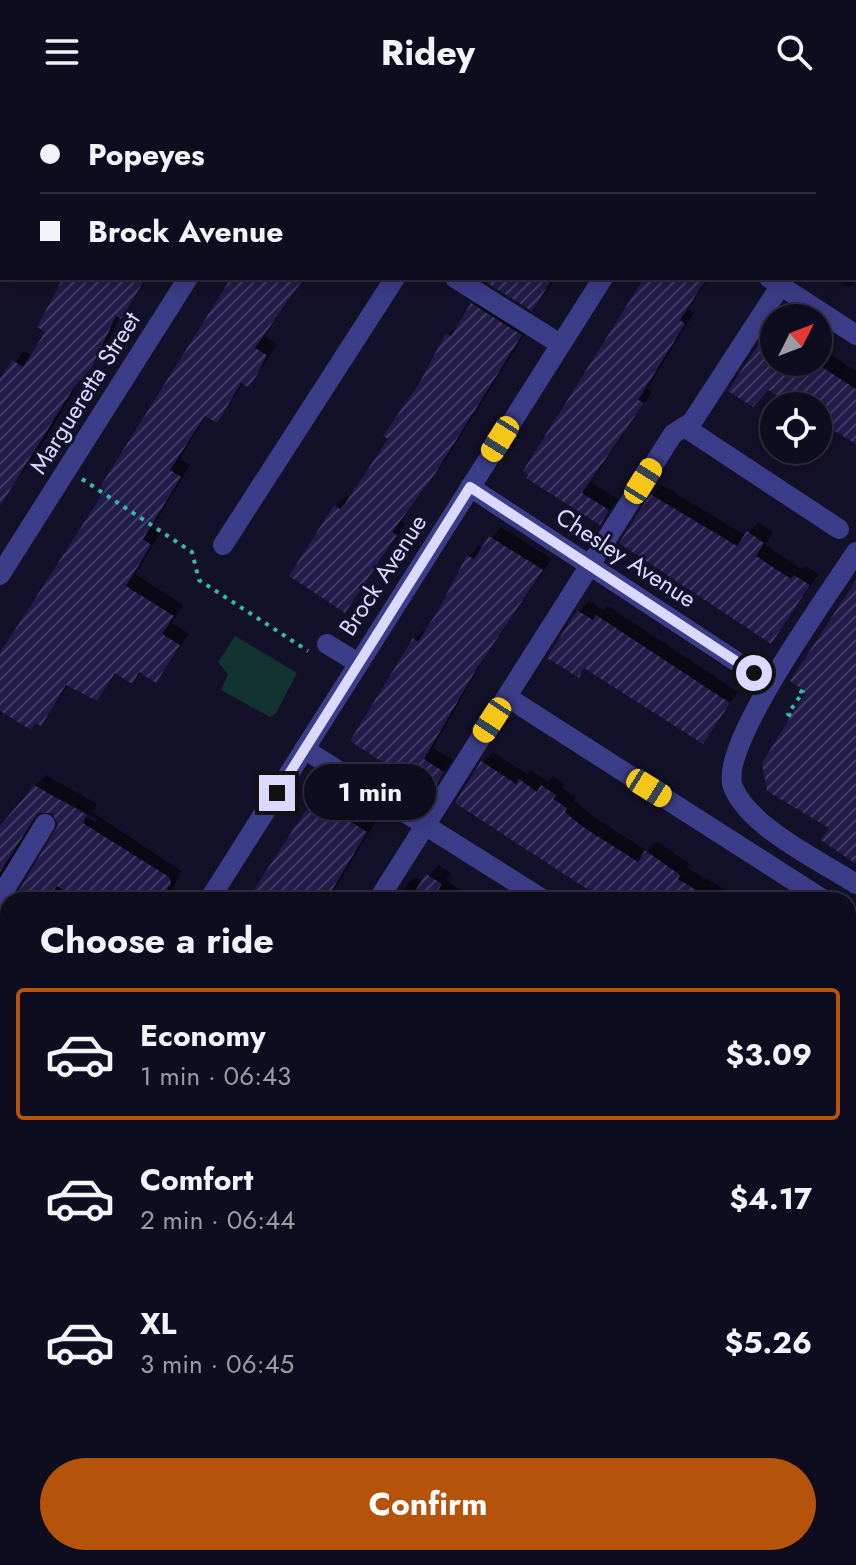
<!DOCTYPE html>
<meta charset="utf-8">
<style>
body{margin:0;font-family:Jost,sans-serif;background:#1c1a2c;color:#f1f3f6;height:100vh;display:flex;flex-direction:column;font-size:30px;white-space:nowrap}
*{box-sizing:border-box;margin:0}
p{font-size:26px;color:#9b9ba4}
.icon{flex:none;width:44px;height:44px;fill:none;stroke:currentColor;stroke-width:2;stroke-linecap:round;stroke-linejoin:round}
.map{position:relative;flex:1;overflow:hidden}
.details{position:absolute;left:0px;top:788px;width:856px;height:674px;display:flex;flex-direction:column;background:#0e0c1f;border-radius:24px 24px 0 0;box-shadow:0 4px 20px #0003,0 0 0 2px #2e2c3d}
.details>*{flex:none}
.banner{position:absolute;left:0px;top:0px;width:856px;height:176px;box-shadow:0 4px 20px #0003,0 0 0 2px #2e2c3d;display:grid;align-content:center;height:176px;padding:0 40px;background:#0e0c1f}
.needle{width:52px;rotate:48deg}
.buttons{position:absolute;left:760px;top:200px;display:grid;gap:16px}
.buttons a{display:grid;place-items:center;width:72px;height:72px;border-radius:50%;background:#0e0c1f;box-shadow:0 4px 20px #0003,0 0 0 2px #2e2c3d;font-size:40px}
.end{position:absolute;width:36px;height:36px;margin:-18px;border:10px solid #dbd9ff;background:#111;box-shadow:0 0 0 4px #111}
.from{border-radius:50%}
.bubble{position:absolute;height:56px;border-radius:28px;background:#0e0c1f;box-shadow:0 4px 20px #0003,0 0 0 2px #2e2c3d;font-size:26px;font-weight:700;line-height:56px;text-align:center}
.car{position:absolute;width:24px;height:48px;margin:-24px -12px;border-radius:10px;box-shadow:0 0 6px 2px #0007;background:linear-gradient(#f5c518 24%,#345 0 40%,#f5c518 0 76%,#345 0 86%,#f5c518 0)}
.banner b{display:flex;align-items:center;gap:28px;height:76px;font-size:30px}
.banner b+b{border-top:2px solid #2e2c3d}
.banner i{width:20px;height:20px;background:#f1f3f6}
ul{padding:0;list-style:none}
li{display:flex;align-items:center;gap:24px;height:132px;margin:0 16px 12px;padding:0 24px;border:4px solid transparent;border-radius:8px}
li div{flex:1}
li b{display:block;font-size:30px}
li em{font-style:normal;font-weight:700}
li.active{border-color:#b45309}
li>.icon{width:72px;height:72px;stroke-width:1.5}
h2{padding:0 40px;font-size:36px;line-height:96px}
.cta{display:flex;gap:16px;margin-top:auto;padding:16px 40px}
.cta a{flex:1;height:92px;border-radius:48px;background:#b45309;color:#fff;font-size:32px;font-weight:700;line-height:92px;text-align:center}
header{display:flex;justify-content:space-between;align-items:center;height:104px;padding:0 40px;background:#0e0c1f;font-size:36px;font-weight:700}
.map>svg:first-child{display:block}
.pitch{fill:#133330}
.shadow{fill:#0007;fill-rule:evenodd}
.building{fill:url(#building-hatch)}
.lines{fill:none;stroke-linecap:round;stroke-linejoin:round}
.path{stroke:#30bbaa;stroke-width:4;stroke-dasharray:4 6;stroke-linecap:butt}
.minor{stroke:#3c3d88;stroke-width:20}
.major{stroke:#ba60fe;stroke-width:20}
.tram{stroke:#05f4fe;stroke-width:2}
.route{stroke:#dbd9ff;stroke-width:10}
.labels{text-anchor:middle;stroke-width:6;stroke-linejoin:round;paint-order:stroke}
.street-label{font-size:24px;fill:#dbd9ff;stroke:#131029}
</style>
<header><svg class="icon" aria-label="menu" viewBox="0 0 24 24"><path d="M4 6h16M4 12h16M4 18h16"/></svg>Ridey<svg class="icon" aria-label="search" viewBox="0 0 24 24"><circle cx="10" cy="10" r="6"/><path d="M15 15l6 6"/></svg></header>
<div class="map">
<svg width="856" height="1461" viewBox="0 0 856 1461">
<defs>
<pattern id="building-hatch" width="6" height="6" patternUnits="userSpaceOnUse" patternTransform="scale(2)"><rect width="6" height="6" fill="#231c4a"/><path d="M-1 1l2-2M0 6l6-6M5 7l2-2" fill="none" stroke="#423c65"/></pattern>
</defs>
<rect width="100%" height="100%" fill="#131029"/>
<path class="pitch" d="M235 532 297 569 276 609 270 613 221 586 228 570 218 558Z"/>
<g class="shadow">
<path d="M183 0H255L182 2Z"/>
<path d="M346 0H419L345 2Z"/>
<path d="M587 0H658L586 2Z"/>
<path d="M758 0H856V58L854 61V2Z"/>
<path d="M854 112 856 177 850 183 836 174H854Z"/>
<path d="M58 174H148L119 214 103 248 83 272 33 356 0 395V280L24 247 32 252 48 227 63 177Z"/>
<path d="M234 174H304L265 232 277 240 265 260 247 281 244 279 216 316 207 310 180 355 190 361 152 424 161 429 135 470 183 501 172 519 189 530 156 576 142 567 132 577 117 568 97 595 69 580 40 620 4 607 0 612V554L108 386Z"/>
<path d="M485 174H556L532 205Z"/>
<path d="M646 174H709L688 205 694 209 647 285 652 288 591 378 618 395 600 419 529 374Z"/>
<path d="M483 190 531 220 445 357 401 417 406 420 345 506 292 471 336 402 346 392 351 395 390 334 448 230 460 221Z"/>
<path d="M772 228 774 258H818V243L856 267V337L818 314V302H798L770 285 758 295 761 239Z"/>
<path d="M662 381 746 432 758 418 773 428 765 441 802 465 806 462 819 470 771 537 652 391Z"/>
<path d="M501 423 552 455 485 553 433 644 453 656 434 681 408 665 414 536 425 525 427 527 441 506 469 452 479 442 483 444Z"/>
<path d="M589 497 603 506 608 502 738 588 702 637 586 563 578 571 579 507Z"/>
<path d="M493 648 527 670 531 666 548 678 553 672 565 680 562 684 576 693 574 697 594 713 647 747 657 737 689 760 687 764 743 796H610L483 658Z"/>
<path d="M46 671 97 700 92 708 181 767 167 796H8V1030L0 1042V785L5 794 17 795 60 719 54 708 40 707 0 775V724L21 695ZM63 696 97 715 95 718 63 700Z"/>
<path d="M326 685 376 717 328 796H251L315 695Z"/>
<path d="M438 761 451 769 446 777 477 796H396L414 773 423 779Z"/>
<path d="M848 814H856V850L848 845Z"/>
<path d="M856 884V959L848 954V890Z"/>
<path d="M848 1029 856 1035V1105L848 1100Z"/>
<path d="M848 1215 856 1221V1313L848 1308Z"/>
<path d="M0 1287 8 1292V1384L0 1379Z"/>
<path d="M848 1371 856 1375V1461H841L830 1454H848Z"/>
<path d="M143 1454H189L184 1461H138Z"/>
<path d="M240 1454H305L317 1461H235Z"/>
<path d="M437 1454H539L549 1461H432Z"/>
</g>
<g class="building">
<path d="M63 174H146L121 215 116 212 93 261 73 285 0 402V275L12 256 23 263 45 228 37 223Z"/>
<path d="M231 174H304L255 244 267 251 255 274 248 283 241 279 217 319 205 312 170 366 181 373 143 435 151 441 126 482 174 512 162 530 180 541 156 579 139 568 132 580 115 569 97 597 66 581 41 622 36 619 31 626 0 607V549L105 386 100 383Z"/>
<path d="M479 174H553L532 207Z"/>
<path d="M644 174H707L680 216 685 220 638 296 644 299 582 389 609 406 600 421 526 374 529 371 523 367Z"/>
<path d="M471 199 522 231 435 370 392 428 397 431 345 509 289 472 334 401 340 405 344 401 388 335 383 332 420 278 446 229 451 232Z"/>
<path d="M760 238 774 247V258H814L856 285V340L818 317V302H794L768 286 753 303 728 287Z"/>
<path d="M650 390 737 442 747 427 764 439 756 452 791 475 794 471 810 481 771 540 619 439Z"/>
<path d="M489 432 543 466 476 566 424 655 444 668 434 683 407 666 404 672 350 637 413 534 418 538 439 505 467 451 474 455Z"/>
<path d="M856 476V760L821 736 829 724 767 687 762 659 806 588 790 577Z"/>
<path d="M577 506 593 516 596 511 730 599 703 640 584 564 579 574 547 554Z"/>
<path d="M481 657 516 680 519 675 537 688 541 681 556 691 553 695 567 704 565 708 583 723 638 758 645 746 680 771 678 775 713 796H604L455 699Z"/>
<path d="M34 681 87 711 83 719 169 773 171 779 161 796H80L57 782 48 796H13L58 721 52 709H38L0 768V722Z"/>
<path d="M314 694 367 728 326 796H247Z"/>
<path d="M426 770 442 780 432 796H409Z"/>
</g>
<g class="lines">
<g class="path">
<path d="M82 375 192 448 199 476 308 547"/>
<path d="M791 612 788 610 803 588 794 585"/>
</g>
<g class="minor">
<path d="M93 2 94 0"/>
<path d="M297 2 299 0"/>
<path d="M505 2 506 0"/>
<path d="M713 2 714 0"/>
<path d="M854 84 856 81"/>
<path d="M0 148 2 145"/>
<path d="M455 174 560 240"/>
<path d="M769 174 856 231"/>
<path d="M686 324 839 425"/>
<path d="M470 383 754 569"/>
<path d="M223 441 395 174"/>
<path d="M856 448C831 487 717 643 733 683 749 723 820 757 856 780"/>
<path d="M0 471 188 174"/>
<path d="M327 540 358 559"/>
<path d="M507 593 824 796"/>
<path d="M304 645 544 796"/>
<path d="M0 793 45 720"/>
<path d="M209 796 603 174"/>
<path d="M378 796 673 330 692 318 781 181"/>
<path d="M848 811 856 816"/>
<path d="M848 988 856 993"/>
<path d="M0 1083 8 1088"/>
<path d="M0 1119 8 1107"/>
<path d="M848 1163 856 1168"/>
<path d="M848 1344 856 1349"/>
<path d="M610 1454 621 1461"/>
<path d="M707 1454 718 1461"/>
<path d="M206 1461 210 1454"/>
<path d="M397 1461 401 1454"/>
</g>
<g class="major">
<path d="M0 1240 8 1245"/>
<path d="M335 1454 346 1461"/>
</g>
<g class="tram">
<path d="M0 1233 8 1238"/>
<path d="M325 1454 336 1461"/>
<path d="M345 1454 356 1461"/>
</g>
</g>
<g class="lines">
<path class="route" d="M277 689 470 383 754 569"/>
</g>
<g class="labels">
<g class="street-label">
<text transform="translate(85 289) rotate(-58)" y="8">Margueretta Street</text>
<text transform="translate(626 454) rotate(33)" y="8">Chesley Avenue</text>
<text transform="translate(383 471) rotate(-57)" y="8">Brock Avenue</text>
</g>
</g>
</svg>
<div class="buttons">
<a><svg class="needle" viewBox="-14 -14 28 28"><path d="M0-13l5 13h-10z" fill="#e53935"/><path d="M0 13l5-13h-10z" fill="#9b9ba4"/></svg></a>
<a><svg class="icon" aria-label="locate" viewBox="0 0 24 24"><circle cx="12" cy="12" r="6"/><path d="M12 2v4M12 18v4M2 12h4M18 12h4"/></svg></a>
</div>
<i class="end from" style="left:754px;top:569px"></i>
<i class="end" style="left:277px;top:689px"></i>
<div class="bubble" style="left:304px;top:660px;width:132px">1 min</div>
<i class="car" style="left:500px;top:335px;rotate:212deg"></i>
<i class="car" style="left:643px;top:377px;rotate:32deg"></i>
<i class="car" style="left:492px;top:616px;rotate:213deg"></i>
<i class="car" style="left:649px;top:684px;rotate:122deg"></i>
<div class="banner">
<b><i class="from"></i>Popeyes</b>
<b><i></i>Brock Avenue</b>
</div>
<section class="details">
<h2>Choose a ride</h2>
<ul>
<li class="active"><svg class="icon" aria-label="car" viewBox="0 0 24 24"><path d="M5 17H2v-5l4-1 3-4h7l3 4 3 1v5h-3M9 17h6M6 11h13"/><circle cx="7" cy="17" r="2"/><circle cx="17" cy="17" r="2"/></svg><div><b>Economy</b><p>1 min · 06:43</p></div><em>$3.09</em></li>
<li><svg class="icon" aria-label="car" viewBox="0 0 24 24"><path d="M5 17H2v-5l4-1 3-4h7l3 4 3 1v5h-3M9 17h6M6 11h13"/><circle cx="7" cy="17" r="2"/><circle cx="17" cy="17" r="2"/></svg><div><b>Comfort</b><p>2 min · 06:44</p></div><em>$4.17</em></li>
<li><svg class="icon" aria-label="car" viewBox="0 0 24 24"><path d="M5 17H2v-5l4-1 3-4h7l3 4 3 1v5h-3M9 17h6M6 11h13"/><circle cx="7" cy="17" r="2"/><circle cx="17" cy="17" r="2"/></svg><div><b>XL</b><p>3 min · 06:45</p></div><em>$5.26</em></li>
</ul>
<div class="cta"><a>Confirm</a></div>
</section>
</div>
